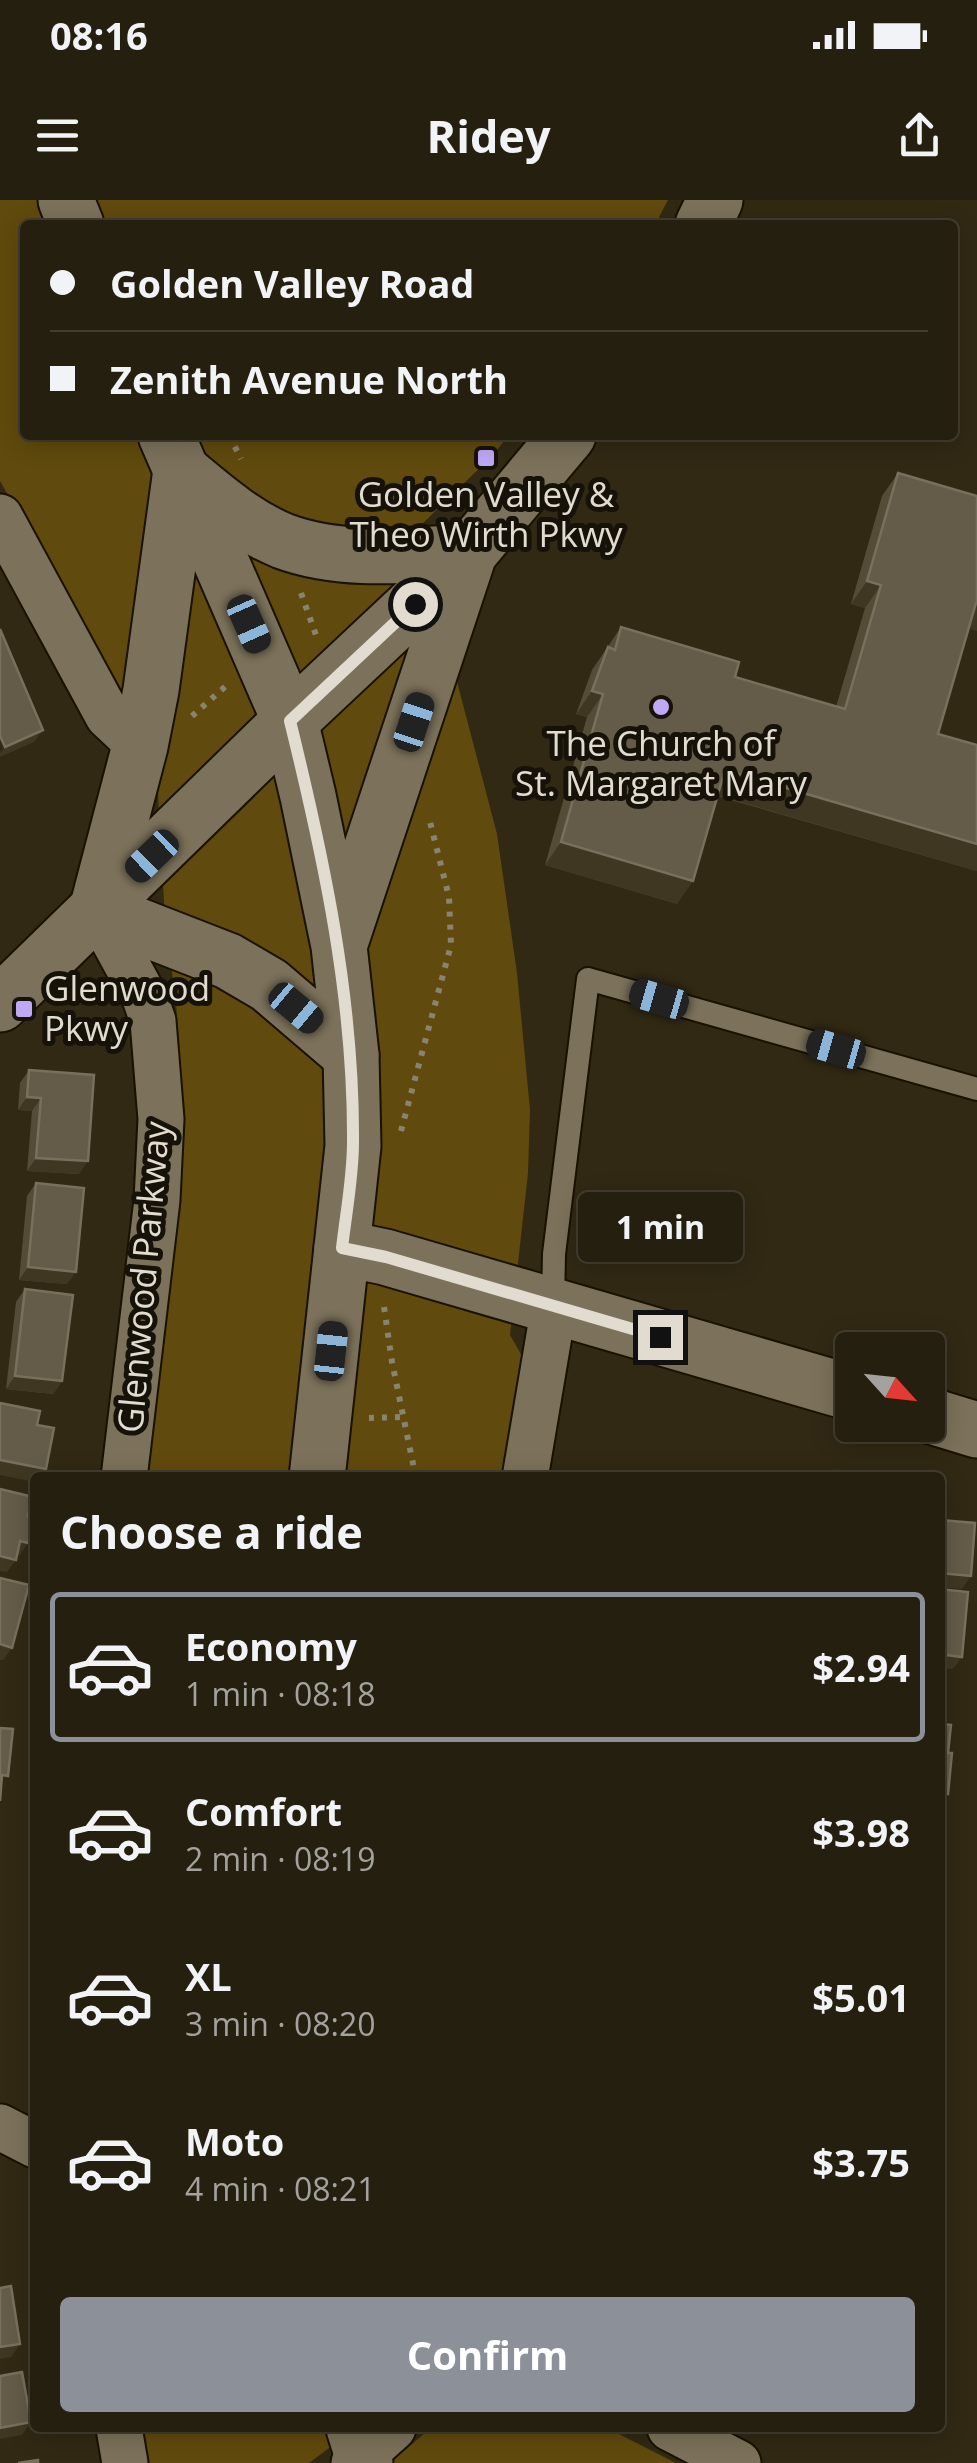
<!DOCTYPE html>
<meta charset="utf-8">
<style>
body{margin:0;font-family:"Open Sans",sans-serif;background:#312c1d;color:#f1f3f6;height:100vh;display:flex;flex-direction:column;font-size:38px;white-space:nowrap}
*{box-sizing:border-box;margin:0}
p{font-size:32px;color:#a3a29e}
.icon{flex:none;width:55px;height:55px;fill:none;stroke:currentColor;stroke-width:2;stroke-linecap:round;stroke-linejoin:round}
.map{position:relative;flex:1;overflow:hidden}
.side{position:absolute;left:30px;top:1272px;width:915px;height:960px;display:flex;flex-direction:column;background:#251f0f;border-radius:10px;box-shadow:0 5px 25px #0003,0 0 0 2px #423d2f}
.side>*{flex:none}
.banner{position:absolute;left:20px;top:20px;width:938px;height:220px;border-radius:10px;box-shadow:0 5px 25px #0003,0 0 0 2px #423d2f;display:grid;align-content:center;height:220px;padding:0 30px;background:#251f0f}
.needle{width:65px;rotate:117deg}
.fabs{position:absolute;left:835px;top:1132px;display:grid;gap:20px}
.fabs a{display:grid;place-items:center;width:110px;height:110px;border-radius:10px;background:#251f0f;box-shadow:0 5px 25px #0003,0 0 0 2px #423d2f;font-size:50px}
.end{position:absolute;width:45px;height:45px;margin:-22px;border:12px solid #e1dccf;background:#111;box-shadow:0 0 0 5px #111}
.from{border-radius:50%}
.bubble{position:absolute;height:70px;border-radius:10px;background:#251f0f;box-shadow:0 5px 25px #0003,0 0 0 2px #423d2f;font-size:32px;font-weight:700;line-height:70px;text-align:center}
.car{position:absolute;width:30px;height:60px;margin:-30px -15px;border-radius:12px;box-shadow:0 0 8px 2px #0007;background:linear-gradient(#222 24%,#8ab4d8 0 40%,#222 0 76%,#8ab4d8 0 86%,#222 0)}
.banner b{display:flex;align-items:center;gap:35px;height:95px;font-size:38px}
.banner b+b{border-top:2px solid #423d2f}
.banner i{width:25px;height:25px;background:#f1f3f6}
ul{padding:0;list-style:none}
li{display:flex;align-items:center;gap:30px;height:150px;margin:0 20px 15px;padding:0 10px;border:5px solid transparent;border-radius:10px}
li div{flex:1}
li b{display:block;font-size:38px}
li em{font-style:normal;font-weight:700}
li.on{border-color:#8c9099}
li>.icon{width:90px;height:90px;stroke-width:1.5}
h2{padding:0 30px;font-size:45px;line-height:120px}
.primary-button{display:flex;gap:20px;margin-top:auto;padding:20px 30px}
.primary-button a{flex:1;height:115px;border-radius:10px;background:#8c9099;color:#fff;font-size:40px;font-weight:700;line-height:115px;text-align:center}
.status{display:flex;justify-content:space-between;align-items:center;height:70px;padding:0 50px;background:#251f0f;direction:ltr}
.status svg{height:28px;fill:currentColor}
header{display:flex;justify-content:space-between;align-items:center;height:130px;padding:0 30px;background:#251f0f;font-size:45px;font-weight:700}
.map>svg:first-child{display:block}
.green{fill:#604a0d}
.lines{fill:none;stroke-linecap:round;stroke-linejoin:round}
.service-casing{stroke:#191101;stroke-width:26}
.minor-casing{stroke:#191101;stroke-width:49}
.tertiary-casing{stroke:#191101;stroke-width:59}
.path{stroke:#898372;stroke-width:6;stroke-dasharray:5 8;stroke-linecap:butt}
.service{stroke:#7c725b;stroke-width:22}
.minor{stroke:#7c725b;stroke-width:45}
.tertiary{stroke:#7c725b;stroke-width:55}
.wall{fill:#554c37}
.shaded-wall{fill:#403722}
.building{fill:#645b48;stroke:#77705d;stroke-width:2.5}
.route{stroke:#e1dccf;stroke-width:12}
.poi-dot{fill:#bfa8f4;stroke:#161209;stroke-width:4}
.labels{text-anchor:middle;stroke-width:10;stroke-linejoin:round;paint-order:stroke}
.poi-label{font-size:35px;fill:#e1dccf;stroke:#161209}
.street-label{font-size:35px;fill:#e1dccf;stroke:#161209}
</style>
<div class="status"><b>08:16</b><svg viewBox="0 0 49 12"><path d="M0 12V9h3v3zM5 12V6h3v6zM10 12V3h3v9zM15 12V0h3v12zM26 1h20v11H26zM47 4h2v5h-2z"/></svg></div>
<header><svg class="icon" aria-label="menu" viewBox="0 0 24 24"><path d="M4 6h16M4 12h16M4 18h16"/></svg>Ridey<svg class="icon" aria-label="share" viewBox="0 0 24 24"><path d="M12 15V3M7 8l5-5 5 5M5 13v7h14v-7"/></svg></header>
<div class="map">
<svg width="977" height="2263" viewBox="0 0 977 2263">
<rect width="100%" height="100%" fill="#312914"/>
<g class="green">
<path d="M0 0H668L655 25H25V235H509L492 256 417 329 497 634 517 773 530 910 528 973 510 1135 522 1156 523 1171 505 1277H147L172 1067 183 907 176 802 165 720 156 557 0 281Z"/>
<path d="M136 2228H356L309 2263H144Z"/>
<path d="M431 2228H607L676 2263H389Z"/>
</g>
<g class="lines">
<defs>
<path id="service" d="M553 1104 554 1054 588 779 977 889"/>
<g id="minor">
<path d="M0 317 108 516 140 546"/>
<path d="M97 710 145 798 153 821 161 919 157 1000 124 1278"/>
<path d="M525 1278 554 1106"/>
<path d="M0 1927 35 1945"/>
<path d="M119 2228 125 2263"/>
<path d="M670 2228 738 2263"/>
<path d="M354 2263 393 2228"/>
</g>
<g id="tertiary">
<path d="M66 0 76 25"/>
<path d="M703 25 715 0"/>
<path d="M166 235 290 521 308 596 339 746 351 855 353 946 317 1278"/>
<path d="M186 275C216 300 246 326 283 341 342 363 408 355 470 352"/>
<path d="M97 710 140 546 151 490 181 270"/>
<path d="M97 710 228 761 269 785 351 855"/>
<path d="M340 743 467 360"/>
<path d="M0 804 290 521 470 352 568 235"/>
<path d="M342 1048 385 1057 852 1193"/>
<path d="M928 1215 977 1230"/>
<path d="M354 2228 365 2263"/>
</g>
</defs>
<use href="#service" class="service-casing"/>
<use href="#minor" class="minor-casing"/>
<use href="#tertiary" class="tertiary-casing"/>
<g class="path">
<path d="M229 235 241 259"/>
<path d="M301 393 317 438"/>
<path d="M192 516 227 485"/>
<path d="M401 931 451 745 449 697 429 618"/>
<path d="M384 1107 392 1162 416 1278"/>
<path d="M369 1218 402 1217"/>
</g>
<use href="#service" class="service"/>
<use href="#minor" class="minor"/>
<use href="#tertiary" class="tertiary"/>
</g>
<g class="wall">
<path d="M898 273 968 428 938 534 977 671 717 596 677 704 545 665 587 517 576 514 592 470 621 427 735 477 836 507 865 408 851 404 882 296Z"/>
<path d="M29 870 79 974 27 971 32 911 18 910 20 883Z"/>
<path d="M36 983 67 1084 19 1080 27 996Z"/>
<path d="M25 1089 62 1181 53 1194 6 1189 16 1102Z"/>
</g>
<g class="shaded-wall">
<path d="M867 381 881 385 865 408 851 404Z"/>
<path d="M976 403H977V431L960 426Z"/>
<path d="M592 491 603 494 587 517 576 514Z"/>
<path d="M43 530 34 542 0 557V553L5 547Z"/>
<path d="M725 570 977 644V671L709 593Z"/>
<path d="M561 642 693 681 677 704 545 665Z"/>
<path d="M27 897 41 898 32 911 18 910Z"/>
<path d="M36 958 88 961 79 974 27 971Z"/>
<path d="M28 1067 76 1072 67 1084 19 1080Z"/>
<path d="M15 1176 62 1181 53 1194 6 1189Z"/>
<path d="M0 1260 46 1269 40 1278H35V1282L0 1275Z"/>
<path d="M20 1341 28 1343 19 1356 11 1354Z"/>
<path d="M0 1356 16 1360 7 1372 0 1371Z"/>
<path d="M940 1373 971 1376 962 1389 940 1387Z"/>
<path d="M0 1444 12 1448 3 1460H0Z"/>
<path d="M946 1455 962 1457 953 1469 940 1468Z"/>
<path d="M20 2144 11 2157 0 2159V2147Z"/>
<path d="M31 2222 22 2235 0 2239V2228Z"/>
</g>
<g class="building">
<path d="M898 273 977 296V403H976L938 534 977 545V644L725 570 693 681 561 642 603 494 592 491 608 447 615 450 621 427 739 462 735 477 845 509 881 385 867 381Z"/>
<path d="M0 429 43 530 5 547 0 536Z"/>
<path d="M29 870 94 875 88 961 36 958 41 898 27 897Z"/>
<path d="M36 983 84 988 76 1072 28 1067Z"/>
<path d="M25 1089 73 1095 62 1181 15 1176Z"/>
<path d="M0 1203 40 1211 37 1225 54 1228 46 1269 0 1260Z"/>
<path d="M680 1272 726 1278H679Z"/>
<path d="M0 1289 33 1297 28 1316 35 1318 28 1343 20 1341 16 1360 0 1356Z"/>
<path d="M940 1320 975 1323 971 1376 940 1373Z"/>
<path d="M0 1378 29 1385 12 1448 0 1444Z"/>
<path d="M940 1389 968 1392 962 1457 946 1455 942 1501H940Z"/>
<path d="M940 1524 951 1525 948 1553H952L948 1594 942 1593 940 1608Z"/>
<path d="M0 1528 13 1529 8 1576 2 1575 0 1601Z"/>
<path d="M11 2086 20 2144 0 2147V2088Z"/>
<path d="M22 2172 31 2222 0 2228V2176Z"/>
<path d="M38 2260V2263H18Z"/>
</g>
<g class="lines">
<path class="route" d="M415 404 290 521C324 659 354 799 353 942 353 977 346 1013 342 1048L386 1057 660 1137"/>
</g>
<g class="poi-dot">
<rect x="476" y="248" width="20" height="20" rx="5"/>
<circle cx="661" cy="507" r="10"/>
<rect x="14" y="799" width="20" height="20" rx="5"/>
</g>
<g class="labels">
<g class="poi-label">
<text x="486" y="307">Golden Valley &amp;<tspan x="486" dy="40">Theo Wirth Pkwy</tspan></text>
<text x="661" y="556">The Church of<tspan x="661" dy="40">St. Margaret Mary</tspan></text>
<text x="44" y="801" text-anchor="start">Glenwood<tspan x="44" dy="40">Pkwy</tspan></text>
</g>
<g class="street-label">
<text transform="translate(144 1077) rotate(-85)" y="12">Glenwood Parkway</text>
</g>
</g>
</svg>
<div class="fabs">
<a><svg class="needle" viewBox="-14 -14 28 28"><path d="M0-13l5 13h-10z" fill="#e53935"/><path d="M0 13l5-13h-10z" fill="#a3a29e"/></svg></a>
</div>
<i class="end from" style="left:415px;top:404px"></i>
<i class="end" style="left:660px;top:1137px"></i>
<div class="bubble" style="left:578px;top:992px;width:165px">1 min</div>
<i class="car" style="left:249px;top:424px;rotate:156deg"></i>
<i class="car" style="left:414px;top:522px;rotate:18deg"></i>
<i class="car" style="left:152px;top:656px;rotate:226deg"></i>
<i class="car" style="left:659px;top:799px;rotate:286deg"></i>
<i class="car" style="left:296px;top:808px;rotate:130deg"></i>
<i class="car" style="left:836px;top:849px;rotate:286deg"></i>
<i class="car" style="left:331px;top:1151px;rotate:6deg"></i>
<div class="banner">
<b><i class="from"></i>Golden Valley Road</b>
<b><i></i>Zenith Avenue North</b>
</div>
<section class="side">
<h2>Choose a ride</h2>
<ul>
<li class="on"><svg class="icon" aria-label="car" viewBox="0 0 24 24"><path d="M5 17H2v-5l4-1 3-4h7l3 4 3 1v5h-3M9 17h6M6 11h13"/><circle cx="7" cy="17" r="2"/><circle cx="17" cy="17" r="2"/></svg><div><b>Economy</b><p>1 min · 08:18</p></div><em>$2.94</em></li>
<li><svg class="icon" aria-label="car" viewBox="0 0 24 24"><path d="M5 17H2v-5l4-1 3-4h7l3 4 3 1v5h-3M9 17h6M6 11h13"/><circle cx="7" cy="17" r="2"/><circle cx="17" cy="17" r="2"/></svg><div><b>Comfort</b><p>2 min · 08:19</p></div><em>$3.98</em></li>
<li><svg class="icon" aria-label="car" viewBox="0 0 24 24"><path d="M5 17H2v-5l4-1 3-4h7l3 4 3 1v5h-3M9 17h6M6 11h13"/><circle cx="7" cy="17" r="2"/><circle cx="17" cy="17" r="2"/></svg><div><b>XL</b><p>3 min · 08:20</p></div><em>$5.01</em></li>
<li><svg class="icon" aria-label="car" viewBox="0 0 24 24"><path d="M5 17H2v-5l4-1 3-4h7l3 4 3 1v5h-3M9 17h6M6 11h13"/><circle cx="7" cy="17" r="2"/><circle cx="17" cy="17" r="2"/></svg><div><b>Moto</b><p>4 min · 08:21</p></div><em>$3.75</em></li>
</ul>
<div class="primary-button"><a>Confirm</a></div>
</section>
</div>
